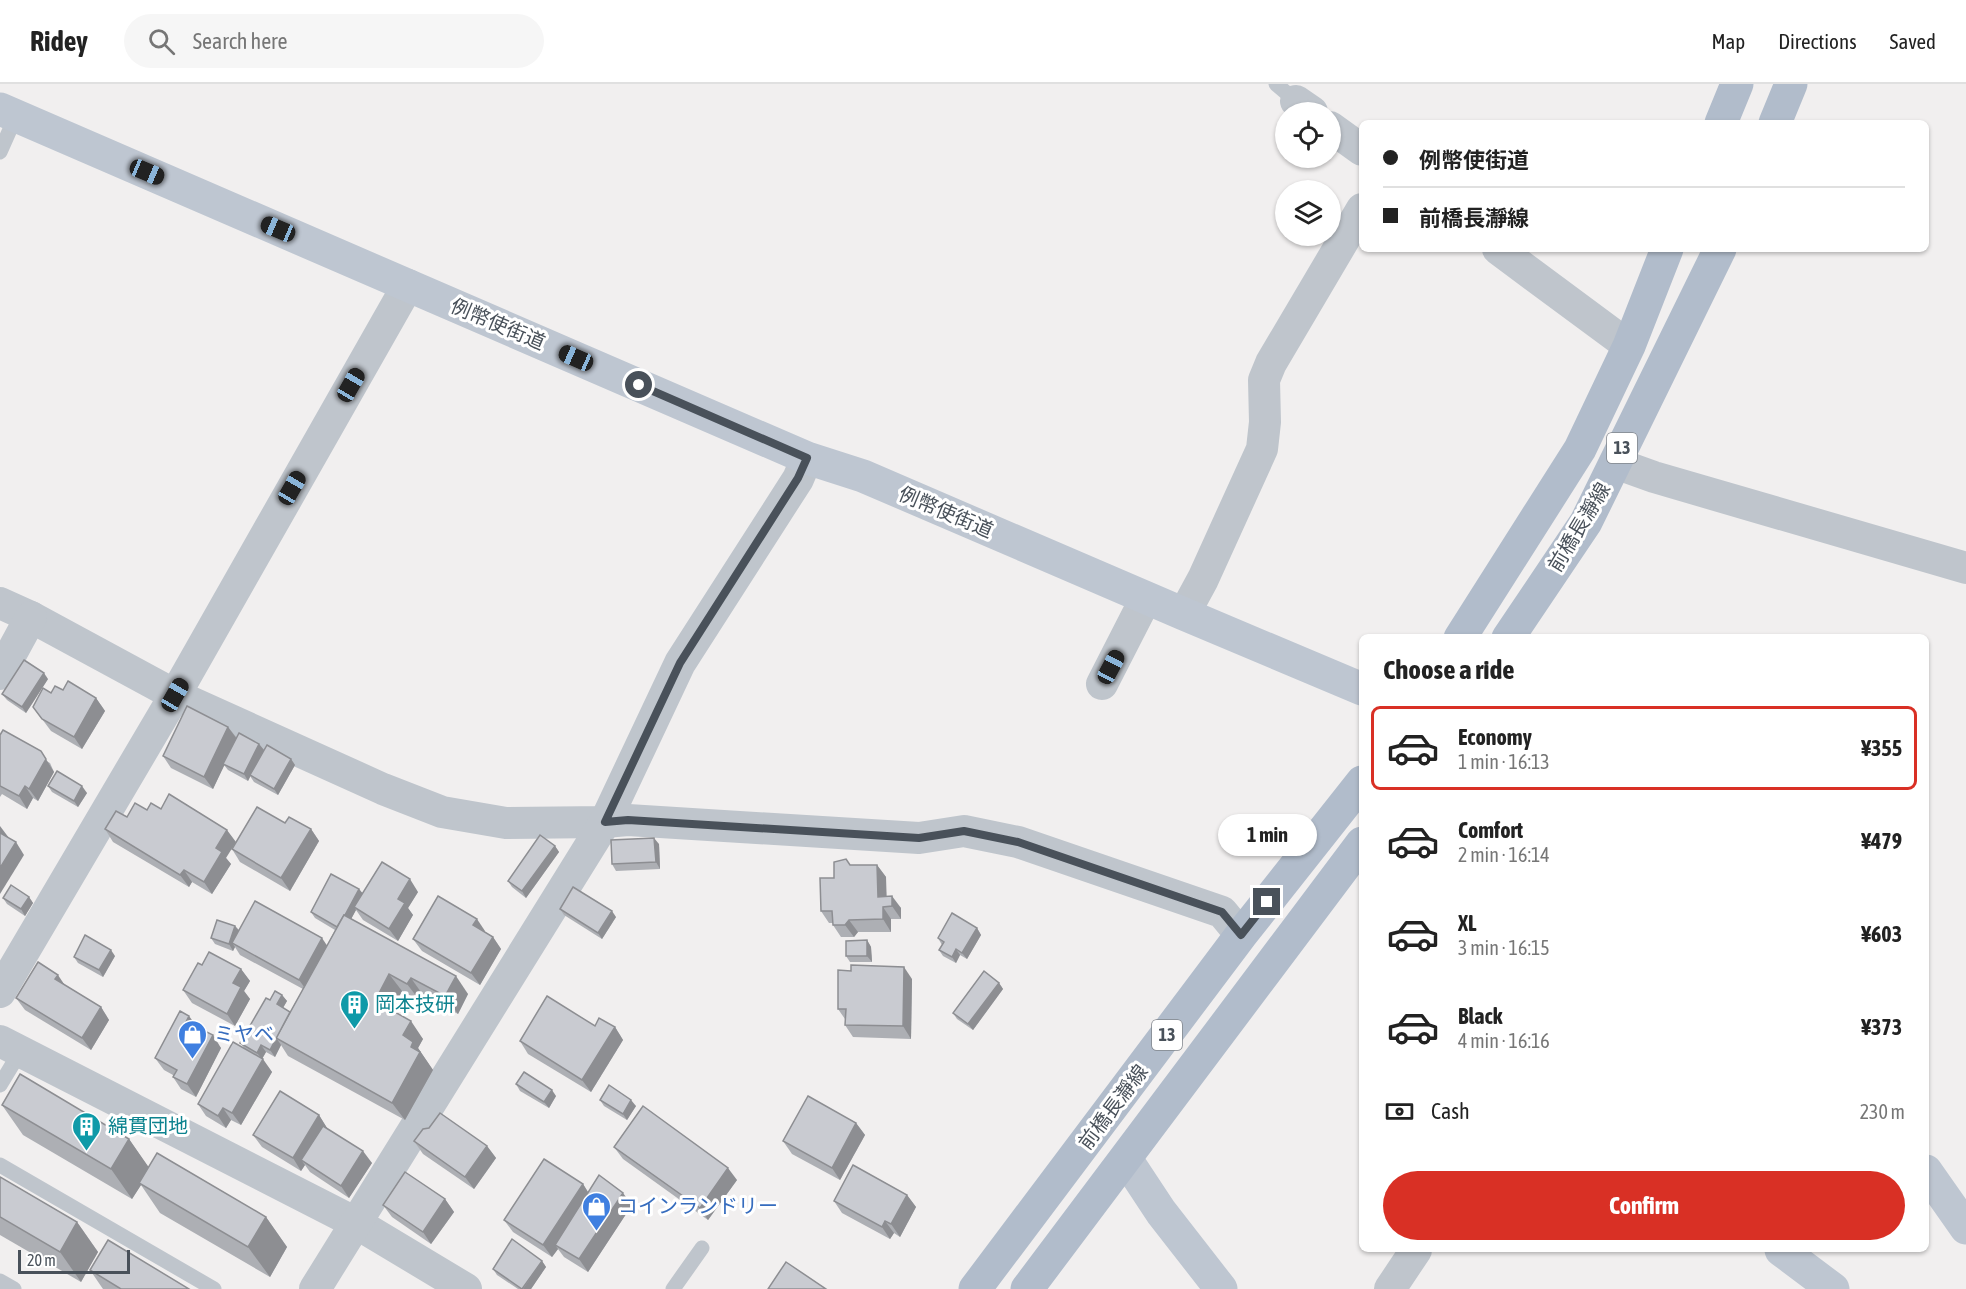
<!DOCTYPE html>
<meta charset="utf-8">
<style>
body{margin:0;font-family:"Asap Condensed","Noto Sans JP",sans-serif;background:#f6f6f6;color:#222;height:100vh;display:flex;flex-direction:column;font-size:22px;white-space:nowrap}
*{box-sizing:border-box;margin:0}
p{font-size:20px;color:#767676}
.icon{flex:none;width:33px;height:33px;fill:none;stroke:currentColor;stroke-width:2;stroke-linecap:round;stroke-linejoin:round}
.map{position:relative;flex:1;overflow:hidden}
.drawer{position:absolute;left:1359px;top:550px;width:570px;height:618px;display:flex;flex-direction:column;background:#fff;border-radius:9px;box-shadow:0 2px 4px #0004}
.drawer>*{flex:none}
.top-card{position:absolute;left:1359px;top:36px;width:570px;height:132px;border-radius:9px;box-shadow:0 2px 4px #0004;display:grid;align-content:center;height:132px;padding:0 24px;background:#fff}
.fabs{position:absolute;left:1275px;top:18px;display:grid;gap:12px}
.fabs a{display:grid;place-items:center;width:66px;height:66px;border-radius:50%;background:#fff;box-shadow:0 2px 4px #0004;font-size:30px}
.scale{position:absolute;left:18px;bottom:15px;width:112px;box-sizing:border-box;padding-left:6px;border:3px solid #49515a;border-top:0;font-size:16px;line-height:21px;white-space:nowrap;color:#49515a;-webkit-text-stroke:4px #fff;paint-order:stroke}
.end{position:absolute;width:27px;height:27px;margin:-14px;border:8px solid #49515a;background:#fff;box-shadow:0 0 0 3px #fff}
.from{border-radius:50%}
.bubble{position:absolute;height:42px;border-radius:21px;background:#fff;box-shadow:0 2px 4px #0004;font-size:20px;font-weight:700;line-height:42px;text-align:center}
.car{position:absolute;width:18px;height:36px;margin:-18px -9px;border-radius:8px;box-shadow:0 0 4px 2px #0007;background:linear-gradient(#222 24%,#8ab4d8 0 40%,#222 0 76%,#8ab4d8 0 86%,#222 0)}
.top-card b{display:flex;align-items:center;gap:21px;height:57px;font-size:22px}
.top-card b+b{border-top:2px solid #e0e0e0}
.top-card i{width:15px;height:15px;background:#222}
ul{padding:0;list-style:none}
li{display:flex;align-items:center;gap:18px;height:84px;margin:0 12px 9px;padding:0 12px;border:3px solid transparent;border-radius:9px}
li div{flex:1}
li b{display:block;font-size:22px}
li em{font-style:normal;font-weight:700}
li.current{border-color:#d93025}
li>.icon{width:54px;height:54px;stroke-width:1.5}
h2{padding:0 24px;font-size:27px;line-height:72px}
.pay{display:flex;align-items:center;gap:15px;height:66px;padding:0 24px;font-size:22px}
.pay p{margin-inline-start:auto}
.action{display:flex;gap:12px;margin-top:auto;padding:12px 24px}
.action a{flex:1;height:69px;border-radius:36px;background:#d93025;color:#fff;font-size:24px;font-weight:700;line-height:69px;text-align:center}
header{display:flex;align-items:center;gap:36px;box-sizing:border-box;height:84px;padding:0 30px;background:#fff;border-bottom:2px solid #e0e0e0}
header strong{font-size:28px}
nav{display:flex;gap:33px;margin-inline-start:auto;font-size:21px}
.search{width:420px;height:54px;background:#f6f6f6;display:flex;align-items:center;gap:15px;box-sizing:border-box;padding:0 21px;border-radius:33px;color:#767676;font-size:22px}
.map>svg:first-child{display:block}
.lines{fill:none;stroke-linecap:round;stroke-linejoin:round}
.lane{stroke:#bfc5cc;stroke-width:15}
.street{stroke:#bfc5cc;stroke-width:32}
.secondary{stroke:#bec6d1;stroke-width:33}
.primary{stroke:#b1bccb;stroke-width:33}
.wall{fill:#adafb4}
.shaded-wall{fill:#8d8e92}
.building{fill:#c9cbd1;stroke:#8d8e92;stroke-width:1.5}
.route{stroke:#49515a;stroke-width:8}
.labels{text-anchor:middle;stroke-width:6;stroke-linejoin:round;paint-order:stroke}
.shield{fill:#fff;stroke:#80858c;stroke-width:1.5}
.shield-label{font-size:18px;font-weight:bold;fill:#49515a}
.street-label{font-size:20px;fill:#49515a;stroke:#fff}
.culture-label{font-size:20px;fill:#0d838f;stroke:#fff;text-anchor:start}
.shop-label{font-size:20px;fill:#366cbe;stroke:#fff;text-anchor:start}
</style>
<header>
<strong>Ridey</strong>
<div class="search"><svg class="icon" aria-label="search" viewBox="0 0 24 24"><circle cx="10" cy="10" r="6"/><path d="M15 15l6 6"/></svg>Search here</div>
<nav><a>Map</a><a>Directions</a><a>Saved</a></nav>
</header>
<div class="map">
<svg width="1966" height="1205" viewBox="0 0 1966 1205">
<rect width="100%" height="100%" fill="#f1efef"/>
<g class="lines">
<g class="lane">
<path d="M1276 0 1296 17"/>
<path d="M0 68 16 32"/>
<path d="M0 1001 20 968"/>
<path d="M0 1081 214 1205"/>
<path d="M0 1197 14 1205"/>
<path d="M673 1205 702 1164"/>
</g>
<g class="street">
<path d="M1296 17 1312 28"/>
<path d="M1330 43 1362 66"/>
<path d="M1498 165 1629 262"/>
<path d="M1615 379 1654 393 1966 484"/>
<path d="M0 519 31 533 175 611 383 705 442 728 506 739 605 738 628 736 919 754 964 747 1018 758 1222 828 1241 851"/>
<path d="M1184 530 1203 495 1262 365 1265 338 1264 296 1271 279 1362 125"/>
<path d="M0 590 31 533"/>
<path d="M1102 600 1146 514"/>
<path d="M0 908 175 611 408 201"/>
<path d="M0 957 356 1139 466 1205"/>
<path d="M315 1205 605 738 680 579 798 395 807 374"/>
<path d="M1390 1205 1416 1166"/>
</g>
<g class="secondary">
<path d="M0 25 807 374 863 392 1184 530 1362 605"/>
<path d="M1126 1075 1161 1128 1221 1205"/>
<path d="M1926 1087 1966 1144"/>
<path d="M1781 1166 1833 1205"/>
</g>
<g class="primary">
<path d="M1721 39 1737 0"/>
<path d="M1775 39 1791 0"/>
<path d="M1460 554 1580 365 1629 262 1667 165"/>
<path d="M1508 554 1586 438 1720 165"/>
<path d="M975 1205 1241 851 1362 698"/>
<path d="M1027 1205 1362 759"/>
</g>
</g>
<g class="wall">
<path d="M48 595 26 629 7 616 2 610Z"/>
<path d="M63 606 96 614 105 627 82 665 51 647 33 623 51 609Z"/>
<path d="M228 643 237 654 259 660 264 666 291 675 295 681 278 711 254 698 250 692 248 697 228 686 224 681 213 705 171 684 163 672Z"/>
<path d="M0 651 50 679 54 688 38 717 33 714 27 725 2 710 0 713Z"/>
<path d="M48 702 87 709 78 723 52 708Z"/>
<path d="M127 733 226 774 231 780 212 810 192 798 189 803 113 758 105 745Z"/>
<path d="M285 739 311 745 319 757 290 807 240 778 232 765Z"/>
<path d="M659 760 660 785 616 787 612 780Z"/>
<path d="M555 762 559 768 526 814 512 803 508 797Z"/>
<path d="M851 781H877L886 793V812L901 824V835H891V848H858L854 853H841L833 841V839H829L821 827 834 794Z"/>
<path d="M359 805 363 810 418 808 408 824 413 831 398 857 363 836 356 826 351 835 468 910 458 930 423 911 420 917 402 907 392 926 423 955 418 964 433 986 405 1036 288 972 281 961 275 973 266 968 262 975 272 988 241 1041 231 1036 226 1044 206 1032 198 1020 244 964 240 959 270 916 282 911 287 917 283 924 290 928 303 905 240 871 235 863 233 867 215 860 211 854 235 842 239 846 327 861 335 846 315 834 311 828Z"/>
<path d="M29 813 33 819 25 832 7 820 3 814Z"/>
<path d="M560 825 616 833 602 855 564 831Z"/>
<path d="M977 844 981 851 967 875 960 871 956 879 943 872 939 866 942 861 938 854Z"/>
<path d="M485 847V848L493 853 501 865 480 901 422 867 413 855Z"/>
<path d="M867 856 871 863 872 878H850L846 872Z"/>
<path d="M115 872 103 893 78 879 74 873Z"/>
<path d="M202 881 241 885 250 897 244 907 250 915 235 942 192 919 183 906Z"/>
<path d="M912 895 911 955 853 953 845 941V935L838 925Z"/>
<path d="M999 899 1003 905 973 946 957 935 953 929Z"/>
<path d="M66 902 101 923 109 936 91 966 25 926 16 914Z"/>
<path d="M197 943 221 964 196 1013 181 1005 173 993V991L164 986 155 974Z"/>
<path d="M615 943 623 956 591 1008 528 970 520 957Z"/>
<path d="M516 1000 556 1012 549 1024 520 1007Z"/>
<path d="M600 1016 636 1022 627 1036 604 1022Z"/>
<path d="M2 1021 129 1055 148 1083 266 1133 287 1163 270 1193 160 1129 141 1101 132 1115 23 1051Z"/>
<path d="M319 1031 327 1044 372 1079 349 1114 310 1088 305 1081 301 1087 262 1063 253 1051Z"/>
<path d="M856 1039 865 1051 840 1096 792 1070 783 1057Z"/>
<path d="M414 1057 487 1062 496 1074 474 1105 423 1070Z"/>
<path d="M614 1063 737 1096 708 1136 623 1075Z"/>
<path d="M0 1093 77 1138 98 1168 81 1198 0 1151Z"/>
<path d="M583 1100 588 1108 632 1121 588 1188 564 1173 558 1165 552 1173 513 1148 504 1136Z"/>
<path d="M907 1111 916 1123 900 1153 894 1149 890 1155 842 1129 834 1117Z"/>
<path d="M445 1115 454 1128 431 1160 392 1133 383 1121Z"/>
<path d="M542 1177 546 1183 531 1205H518L497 1191 493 1185Z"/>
<path d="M90 1186 189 1205H103Z"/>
</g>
<g class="shaded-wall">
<path d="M44 589 48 595 26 629 22 623Z"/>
<path d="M96 614 105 627 82 665 74 653Z"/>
<path d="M228 643 237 655 213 705 204 693Z"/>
<path d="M259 660 264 666 248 697 244 690Z"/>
<path d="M41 667 54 688 38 717 29 705Z"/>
<path d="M291 675 295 681 278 711 274 705Z"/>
<path d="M25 702 33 714 27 725 19 712Z"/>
<path d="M82 702 87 709 78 723 74 717Z"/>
<path d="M0 742 9 754 0 750Z"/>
<path d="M311 745 319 757 290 807 281 794Z"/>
<path d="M227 746 236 758 226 774 231 780 212 810 204 798 216 764Z"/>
<path d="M654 754 659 760 660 785 656 778Z"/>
<path d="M16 758 24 771 0 810V784Z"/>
<path d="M555 762 559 768 526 814 522 807Z"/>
<path d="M877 781 886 793 887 823 878 813Z"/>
<path d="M184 786 192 798 189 803 180 791Z"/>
<path d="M410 795 418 808 408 824 413 831 398 857 389 845 398 815Z"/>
<path d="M359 805 364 811 354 823 356 826 343 850 338 843Z"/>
<path d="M892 812 901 824V835L892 822Z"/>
<path d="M29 813 33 819 25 832 21 825Z"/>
<path d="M883 823 891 835V848L883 835Z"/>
<path d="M612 827 616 833 602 855 598 849Z"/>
<path d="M477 835 485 847 482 854 473 841Z"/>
<path d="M849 836 858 848 854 853 845 841Z"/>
<path d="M235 842 240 848 232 859 235 863 233 867 229 860Z"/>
<path d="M977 844 981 851 967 875 962 869Z"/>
<path d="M493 853 501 865 480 901 471 889Z"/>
<path d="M322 854 330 866 308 908 299 896Z"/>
<path d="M867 856 871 863 872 878 867 872Z"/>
<path d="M956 865 960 871 956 879 952 873Z"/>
<path d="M111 866 115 872 103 893 99 886Z"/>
<path d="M904 883 912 895 911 955 903 942Z"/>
<path d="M241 885 250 897 244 907 250 915 235 942 227 930 233 899Z"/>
<path d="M389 890 402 907 387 935 375 917Z"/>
<path d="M58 891 66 903 55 895Z"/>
<path d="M456 892 468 910 458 930 445 912Z"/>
<path d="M411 894 423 911 420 917 407 900Z"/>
<path d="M999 899 1003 905 973 946 968 940Z"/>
<path d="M282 911 287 917 281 927 277 920Z"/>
<path d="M101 923 109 936 91 966 82 954Z"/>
<path d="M189 932 198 944 186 938Z"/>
<path d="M411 937 423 955 418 964 433 986 405 1036 392 1019 403 951Z"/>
<path d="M615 943 623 956 591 1008 582 996Z"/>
<path d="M213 951 221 964 196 1013 187 1000Z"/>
<path d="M277 955 281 961 275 973 270 966Z"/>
<path d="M261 961 266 968 262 975 257 969Z"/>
<path d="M263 975 272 988 241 1041 232 1029Z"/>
<path d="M552 1006 556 1012 549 1024 544 1018Z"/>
<path d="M631 1016 636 1022 627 1036 623 1030Z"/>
<path d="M223 1024 231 1036 226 1044 218 1032Z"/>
<path d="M319 1031 327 1044 306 1079 301 1076 305 1081 301 1087 293 1074Z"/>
<path d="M856 1039 865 1051 840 1096 832 1084Z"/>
<path d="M129 1055 150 1085 139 1099 141 1101 132 1115 111 1085Z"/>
<path d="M487 1062 496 1074 474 1105 465 1093Z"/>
<path d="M363 1067 372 1079 349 1114 341 1102Z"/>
<path d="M728 1084 737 1096 708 1136 700 1124Z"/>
<path d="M583 1100 591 1113 555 1161 558 1165 552 1173 543 1161Z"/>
<path d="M623 1109 632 1121 588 1188 579 1175Z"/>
<path d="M907 1111 916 1123 900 1153 891 1140Z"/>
<path d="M445 1115 454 1128 431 1160 423 1148Z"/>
<path d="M266 1133 287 1163 270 1193 248 1163Z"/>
<path d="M885 1137 894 1149 890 1155 882 1143Z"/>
<path d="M77 1138 98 1168 81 1198 60 1168Z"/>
<path d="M542 1177 546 1183 531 1205H523Z"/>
</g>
<g class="building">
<path d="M24 576 44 589 22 623 2 610Z"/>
<path d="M68 597 96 614 74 653 42 635 33 623 43 604 51 609 55 602 63 606Z"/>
<path d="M187 622 228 643 204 693 163 672Z"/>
<path d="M3 646 41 667 46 675 29 705 25 702 19 712 0 702V651Z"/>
<path d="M239 649 259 660 244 690 223 680Z"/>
<path d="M267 661 291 675 274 705 250 691Z"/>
<path d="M57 687 82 702 74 717 48 702Z"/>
<path d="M169 710 227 746 216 764 222 768 204 798 184 786 180 791 105 745 116 727 127 733 135 719 147 726 151 719 161 725Z"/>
<path d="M257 723 285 739 289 733 311 745 281 794 232 765Z"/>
<path d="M0 749 16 758 0 784Z"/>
<path d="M540 751 555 762 522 807 508 797Z"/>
<path d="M654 754 656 778 612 780 611 756Z"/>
<path d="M846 775 850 781H877L878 813 892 812V822L883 823V835L849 836 845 841H833L832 827H821L820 794H834V778Z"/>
<path d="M382 778 410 795 398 815 405 819 389 845 354 823Z"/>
<path d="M331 790 359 805 345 831H344L337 843 311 828Z"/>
<path d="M11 801 29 813 21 825 3 814Z"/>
<path d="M573 803 612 827 598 849 560 825Z"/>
<path d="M438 812 477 835 473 841 493 853 471 889 413 855Z"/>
<path d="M255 817 322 854 299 896 232 859Z"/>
<path d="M952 829 977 844 962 869 956 865 952 873 939 866 944 858 938 854Z"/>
<path d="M344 831 456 892 445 912 411 894 407 900 389 890 375 917 411 937 403 951 413 958 411 963 420 968 392 1019 276 954Z"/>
<path d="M217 836 235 842 229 860 211 854Z"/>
<path d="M85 851 111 866 99 886 74 873Z"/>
<path d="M867 856V872H846V857Z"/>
<path d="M209 868 241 885 233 899 241 903 227 930 183 906 198 879 202 881Z"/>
<path d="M38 878 58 891 55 895 101 923 82 954 16 914Z"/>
<path d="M851 881 904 883 903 942 845 941 846 925H838V886L851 887Z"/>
<path d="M984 887 999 899 968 940 953 929Z"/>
<path d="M275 907 282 911 277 920 290 928 270 966 261 961 257 969 240 959 266 914 270 916Z"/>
<path d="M547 912 595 942 599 934 615 943 582 996 520 957Z"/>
<path d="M180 927 189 932 186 938 213 951 187 1000 173 993 177 986 155 974Z"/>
<path d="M233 958 263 975 232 1029 223 1024 218 1032 198 1020Z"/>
<path d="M524 988 552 1006 544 1018 516 1000Z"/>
<path d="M20 990 129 1055 111 1085 2 1021Z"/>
<path d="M609 1001 631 1016 623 1030 600 1016Z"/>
<path d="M280 1007 319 1031 293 1074 253 1051Z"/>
<path d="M808 1012 856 1039 832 1084 783 1057Z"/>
<path d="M643 1022 728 1084 700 1124 614 1063Z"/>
<path d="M440 1029 487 1062 465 1093 414 1057 423 1045 429 1044Z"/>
<path d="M323 1042 363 1067 341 1102 301 1076Z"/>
<path d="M157 1069 266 1133 248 1163 139 1099Z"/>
<path d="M544 1075 583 1100 543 1161 504 1136Z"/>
<path d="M853 1081 907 1111 891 1140 885 1137 882 1143 834 1117Z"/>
<path d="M405 1088 445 1115 423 1148 383 1121Z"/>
<path d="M599 1091 623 1109 579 1175 555 1161Z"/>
<path d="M0 1093 77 1138 60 1168 0 1133Z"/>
<path d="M512 1155 542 1177 522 1205 493 1185Z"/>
<path d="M108 1156 189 1205H121L90 1186Z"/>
<path d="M786 1178 826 1205H768Z"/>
</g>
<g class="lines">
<path class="route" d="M639 301 807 374 798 394 680 579 605 738 628 736 919 754 964 747 1018 758 1222 828 1241 851 1267 818"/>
</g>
<defs>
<symbol id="building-pin" viewBox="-11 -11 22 30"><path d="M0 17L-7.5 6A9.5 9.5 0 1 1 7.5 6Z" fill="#0f9aa8" stroke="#fff"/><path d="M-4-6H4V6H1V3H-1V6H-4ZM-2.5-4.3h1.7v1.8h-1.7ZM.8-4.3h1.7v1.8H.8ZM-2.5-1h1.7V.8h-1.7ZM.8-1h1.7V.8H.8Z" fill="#fff"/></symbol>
<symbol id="shop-pin" viewBox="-11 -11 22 30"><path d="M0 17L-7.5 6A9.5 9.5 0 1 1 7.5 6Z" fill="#3f7fe0" stroke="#fff"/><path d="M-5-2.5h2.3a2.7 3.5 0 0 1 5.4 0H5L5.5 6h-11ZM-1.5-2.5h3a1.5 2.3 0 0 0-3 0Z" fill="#fff"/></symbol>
</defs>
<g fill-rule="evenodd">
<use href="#building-pin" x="338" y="904" width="33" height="45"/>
<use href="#shop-pin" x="176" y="934" width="33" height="45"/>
<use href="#building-pin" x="70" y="1026" width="33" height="45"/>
<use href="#shop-pin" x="580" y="1106" width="33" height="45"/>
</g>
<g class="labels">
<g class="shield">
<rect x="1607" y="349" width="30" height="30" rx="4.5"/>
<rect x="1152" y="936" width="30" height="30" rx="4.5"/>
</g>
<g class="shield-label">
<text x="1622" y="370">13</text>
<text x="1167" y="957">13</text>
</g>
<g class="street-label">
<text transform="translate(498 240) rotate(23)" y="7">例幣使街道</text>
<text transform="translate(946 428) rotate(23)" y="7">例幣使街道</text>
<text transform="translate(1579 443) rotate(-59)" y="7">前橋長瀞線</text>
<text transform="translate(1113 1023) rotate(-53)" y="7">前橋長瀞線</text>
</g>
<g class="culture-label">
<text x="375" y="927">岡本技研</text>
<text x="108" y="1049">綿貫団地</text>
</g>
<g class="shop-label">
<text x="214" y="957">ミヤベ</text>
<text x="618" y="1129">コインランドリー</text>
</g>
</g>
</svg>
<div class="fabs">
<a><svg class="icon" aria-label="locate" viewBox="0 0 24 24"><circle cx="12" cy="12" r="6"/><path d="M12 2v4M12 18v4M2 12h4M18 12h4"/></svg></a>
<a><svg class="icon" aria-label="layers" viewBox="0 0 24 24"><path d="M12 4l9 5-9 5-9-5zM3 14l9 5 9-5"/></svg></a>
</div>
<div class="scale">20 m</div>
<i class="end from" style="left:639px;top:301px"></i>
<i class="end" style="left:1267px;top:818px"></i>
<div class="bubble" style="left:1218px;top:730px;width:99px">1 min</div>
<i class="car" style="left:147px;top:88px;rotate:113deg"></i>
<i class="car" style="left:278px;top:145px;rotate:293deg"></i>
<i class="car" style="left:576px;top:274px;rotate:294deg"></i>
<i class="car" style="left:351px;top:301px;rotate:30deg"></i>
<i class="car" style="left:292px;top:404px;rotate:30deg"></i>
<i class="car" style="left:1111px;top:583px;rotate:28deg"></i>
<i class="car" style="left:175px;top:611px;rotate:30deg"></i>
<div class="top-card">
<b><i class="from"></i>例幣使街道</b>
<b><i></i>前橋長瀞線</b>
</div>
<section class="drawer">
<h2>Choose a ride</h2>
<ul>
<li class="current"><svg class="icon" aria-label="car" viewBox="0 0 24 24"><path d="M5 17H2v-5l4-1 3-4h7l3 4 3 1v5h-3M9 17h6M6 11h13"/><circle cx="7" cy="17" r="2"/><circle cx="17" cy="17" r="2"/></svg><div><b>Economy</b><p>1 min · 16:13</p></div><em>¥355</em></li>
<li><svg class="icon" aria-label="car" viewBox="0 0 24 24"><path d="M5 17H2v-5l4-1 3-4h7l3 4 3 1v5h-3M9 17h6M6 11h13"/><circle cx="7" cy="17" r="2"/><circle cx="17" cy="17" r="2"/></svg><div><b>Comfort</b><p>2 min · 16:14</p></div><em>¥479</em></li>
<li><svg class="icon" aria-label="car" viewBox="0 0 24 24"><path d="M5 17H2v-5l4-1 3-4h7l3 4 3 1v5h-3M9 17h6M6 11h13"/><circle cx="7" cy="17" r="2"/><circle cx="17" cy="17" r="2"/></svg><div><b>XL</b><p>3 min · 16:15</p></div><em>¥603</em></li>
<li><svg class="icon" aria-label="car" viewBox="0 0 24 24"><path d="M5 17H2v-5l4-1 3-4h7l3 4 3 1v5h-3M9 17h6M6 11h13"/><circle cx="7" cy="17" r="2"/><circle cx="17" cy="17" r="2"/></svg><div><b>Black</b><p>4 min · 16:16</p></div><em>¥373</em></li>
</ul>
<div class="pay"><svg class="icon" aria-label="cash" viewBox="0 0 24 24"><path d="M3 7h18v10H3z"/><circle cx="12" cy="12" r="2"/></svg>Cash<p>230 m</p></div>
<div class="action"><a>Confirm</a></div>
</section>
</div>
